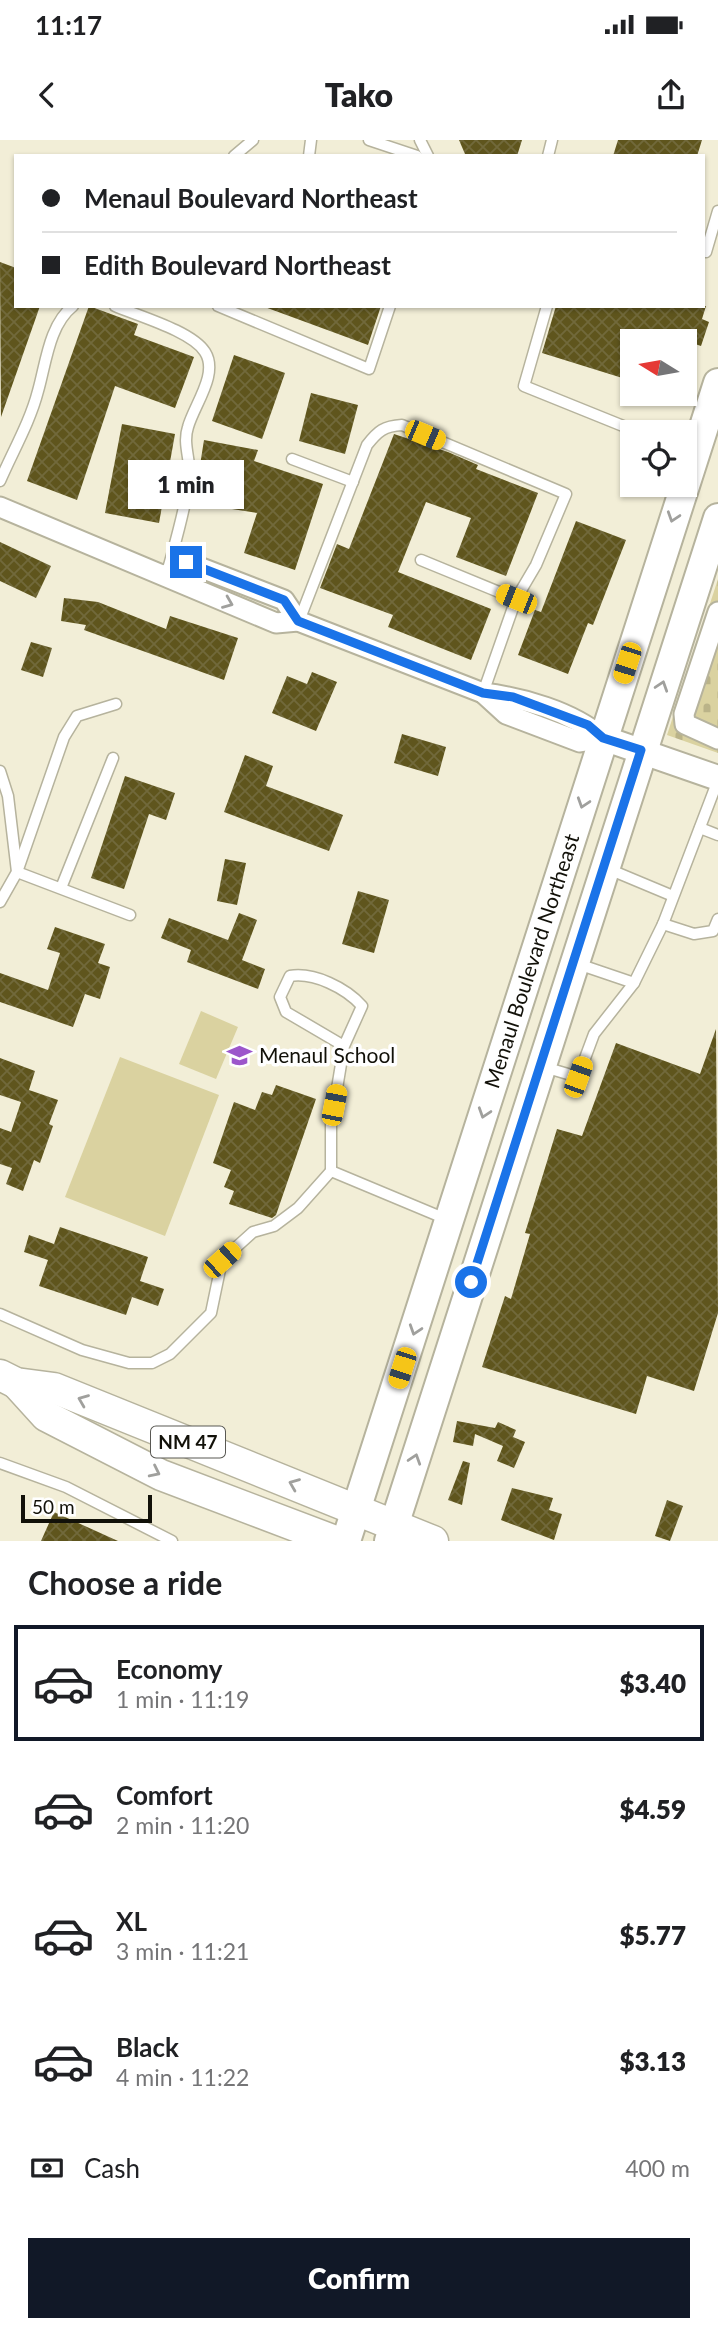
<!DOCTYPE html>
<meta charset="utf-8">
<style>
body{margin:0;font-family:Lato,sans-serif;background:#f2f2f2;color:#202124;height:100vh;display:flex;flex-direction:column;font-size:26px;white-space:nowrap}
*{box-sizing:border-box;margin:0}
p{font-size:23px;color:#757577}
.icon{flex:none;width:38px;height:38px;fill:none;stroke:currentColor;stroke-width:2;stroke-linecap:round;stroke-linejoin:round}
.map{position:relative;height:1401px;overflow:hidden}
.side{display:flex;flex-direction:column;background:#fff;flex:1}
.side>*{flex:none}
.banner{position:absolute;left:14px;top:14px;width:691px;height:154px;border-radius:0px;box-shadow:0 2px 5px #0004;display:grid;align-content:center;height:154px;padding:0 28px;background:#fff}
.needle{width:46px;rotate:281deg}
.fabs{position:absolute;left:620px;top:189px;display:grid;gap:14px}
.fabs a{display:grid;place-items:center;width:77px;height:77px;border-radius:0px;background:#fff;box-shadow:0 2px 5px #0004;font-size:35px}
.scale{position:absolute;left:21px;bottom:18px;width:131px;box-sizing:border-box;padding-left:7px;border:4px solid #121109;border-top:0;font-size:19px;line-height:24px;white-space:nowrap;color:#121109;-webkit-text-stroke:5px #fff;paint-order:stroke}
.end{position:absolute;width:32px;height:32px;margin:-16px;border:9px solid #1a73e8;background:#fff;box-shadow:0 0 0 4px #fff}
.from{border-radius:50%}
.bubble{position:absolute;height:49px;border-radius:0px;background:#fff;box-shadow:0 2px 5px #0004;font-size:23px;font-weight:800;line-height:49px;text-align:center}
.car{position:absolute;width:21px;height:42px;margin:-21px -10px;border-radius:9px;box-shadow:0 0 5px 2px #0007;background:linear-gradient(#f5c518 24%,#345 0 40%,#f5c518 0 76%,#345 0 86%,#f5c518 0)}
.banner b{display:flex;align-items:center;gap:24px;height:66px;font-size:26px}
.banner b+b{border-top:2px solid #e0e0e0}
.banner i{width:18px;height:18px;background:#202124}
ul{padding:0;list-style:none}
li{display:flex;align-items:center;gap:21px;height:116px;margin:0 14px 10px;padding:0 14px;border:4px solid transparent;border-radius:0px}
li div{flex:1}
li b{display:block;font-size:26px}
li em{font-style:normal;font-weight:800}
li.current{border-color:#111827}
li>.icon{width:63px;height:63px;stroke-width:1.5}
h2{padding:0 28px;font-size:32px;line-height:84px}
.pay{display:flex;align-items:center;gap:18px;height:77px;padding:0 28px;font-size:26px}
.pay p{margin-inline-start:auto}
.primary-button{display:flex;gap:14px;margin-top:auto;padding:14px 28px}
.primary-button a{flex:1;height:80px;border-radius:0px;background:#111827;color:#fff;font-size:28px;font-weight:800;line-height:80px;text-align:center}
.status{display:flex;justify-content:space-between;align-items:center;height:49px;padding:0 35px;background:#fff;direction:ltr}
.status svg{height:19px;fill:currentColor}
header{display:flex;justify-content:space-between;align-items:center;height:91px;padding:0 28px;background:#fff;font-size:32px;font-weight:800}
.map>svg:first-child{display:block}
.green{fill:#dad2a0}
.cemetery{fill:url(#cemetery-stones)}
.building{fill:url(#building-cross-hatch)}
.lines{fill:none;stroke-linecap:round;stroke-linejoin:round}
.service-casing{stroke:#b6b39d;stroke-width:13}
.minor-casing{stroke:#b6b39d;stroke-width:23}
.tertiary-casing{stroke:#b6b39d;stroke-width:28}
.secondary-casing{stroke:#b6b39d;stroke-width:32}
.primary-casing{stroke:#b6b39d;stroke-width:33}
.service{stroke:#fff;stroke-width:10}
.minor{stroke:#fff;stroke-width:19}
.tertiary{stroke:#fff;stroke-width:24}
.secondary{stroke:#fff;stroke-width:28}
.primary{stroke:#fff;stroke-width:30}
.oneway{stroke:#a0a09d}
.route{stroke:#1a73e8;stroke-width:9}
.labels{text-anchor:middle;stroke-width:7;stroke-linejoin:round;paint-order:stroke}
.shield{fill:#fff;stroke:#595853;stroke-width:2}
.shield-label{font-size:19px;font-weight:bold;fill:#121109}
.street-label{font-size:21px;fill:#121109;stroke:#fff}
.poi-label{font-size:21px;fill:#121109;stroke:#fff;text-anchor:start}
</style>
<div class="status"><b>11:17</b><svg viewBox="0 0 49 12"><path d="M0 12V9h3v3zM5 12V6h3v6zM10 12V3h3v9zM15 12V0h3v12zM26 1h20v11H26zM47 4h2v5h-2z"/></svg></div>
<header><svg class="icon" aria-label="back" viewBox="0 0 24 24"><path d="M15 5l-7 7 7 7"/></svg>Tako<svg class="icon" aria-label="share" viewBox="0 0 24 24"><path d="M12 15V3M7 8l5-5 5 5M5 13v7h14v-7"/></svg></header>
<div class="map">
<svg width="718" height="1401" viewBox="0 0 718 1401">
<defs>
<pattern id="cemetery-stones" width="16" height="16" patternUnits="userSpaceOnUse" patternTransform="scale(1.75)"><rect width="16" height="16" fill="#dad2a0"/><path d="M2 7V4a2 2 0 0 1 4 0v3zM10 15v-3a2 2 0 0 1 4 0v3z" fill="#bab388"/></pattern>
<pattern id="building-cross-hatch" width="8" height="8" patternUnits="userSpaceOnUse" patternTransform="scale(1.75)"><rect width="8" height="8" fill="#5f551d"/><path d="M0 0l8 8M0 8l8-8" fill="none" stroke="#71693b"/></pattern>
</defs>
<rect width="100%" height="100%" fill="#f2eed7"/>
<g class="green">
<path d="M201 871 238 887 216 939 179 924Z"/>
<path d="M120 917 219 955 165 1096 65 1057Z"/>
</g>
<path class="cemetery" d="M718 439V613L667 595Z"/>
<g class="building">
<path d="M459 0H522L517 16H469L465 14Z"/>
<path d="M618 0H702L697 16H613Z"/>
<path d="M0 122 16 128V166H40L1 277Z"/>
<path d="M89 166 138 184 134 195 194 217 175 268 115 246 77 360 27 341Z"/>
<path d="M262 166H381L368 205Z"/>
<path d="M556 166H706L702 179 709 182 701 206 686 201H632V241L542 213Z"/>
<path d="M234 215 285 233 262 299 212 281Z"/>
<path d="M311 253 358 265 345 314 299 301Z"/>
<path d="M122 284 175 294 159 383 105 373Z"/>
<path d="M394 294 448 312 478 325 476 329 538 353 506 436 456 417 471 378 426 362 398 432 491 469 471 520 388 487 393 475 320 448 337 404 349 409Z"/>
<path d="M204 300 258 310 254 321 323 344 295 430 244 413 257 373 194 363Z"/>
<path d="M576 381 626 400 593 485 588 483 568 534 518 515 535 470 541 472Z"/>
<path d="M0 402 51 426 36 458 0 441Z"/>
<path d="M64 458 98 462 166 489 170 476 238 498 224 540 84 490 86 485 61 481Z"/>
<path d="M31 502 52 508 43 537 21 530Z"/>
<path d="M312 532 337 542 316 591 272 573 287 536 307 544Z"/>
<path d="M402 594 446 607 438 636 394 623Z"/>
<path d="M245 615 273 626 266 646 343 675 329 711 224 672Z"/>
<path d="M125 636 175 653 166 680 149 674 124 749 91 738Z"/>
<path d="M225 719 246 723 237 765 217 761Z"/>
<path d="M358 751 389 760 374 813 342 804Z"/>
<path d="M239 773 257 780 242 820 265 829 258 849 187 822 191 810 161 798 169 778 228 800Z"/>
<path d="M55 787 105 804 98 823 110 827 100 859 85 854 73 887 0 862V833L48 850 60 813 47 809Z"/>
<path d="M716 889 718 1173 694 1251 647 1236 636 1274 482 1227 505 1156 511 1159 530 1094 525 1093 557 989 582 996 616 903 700 934Z"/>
<path d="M0 918 35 931 29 950 58 960 49 984 53 986 40 1023 34 1020 23 1051 6 1044 12 1028 0 1024V988L11 992 21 962 0 955Z"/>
<path d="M276 945 316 959 276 1075 272 1078 229 1064 234 1051 224 1047 231 1030 213 1023 234 962 255 970 262 952 272 955Z"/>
<path d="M60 1087 148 1117 140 1141 164 1149 158 1166 132 1157 126 1175 39 1146 48 1120 24 1112 29 1095 54 1104Z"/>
<path d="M457 1281 495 1288 498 1282 516 1290 513 1297 525 1302 514 1328 497 1321 503 1306 475 1294 473 1306 453 1302Z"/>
<path d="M463 1321 470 1323 462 1365 448 1360Z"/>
<path d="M512 1348 553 1358 549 1370 562 1374 554 1400 501 1380Z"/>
<path d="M667 1360 683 1366 670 1401 655 1396Z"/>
<path d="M54 1372 118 1401H41Z"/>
</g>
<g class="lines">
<defs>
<g id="service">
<path d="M369 0 417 16"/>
<path d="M420 0 428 16"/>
<path d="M234 16 253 0"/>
<path d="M309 16 311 0"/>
<path d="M548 16 552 0"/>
<path d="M706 112 718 71"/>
<path d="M115 166C138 176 192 191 205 212 219 234 194 265 188 287 182 305 192 322 189 340 185 371 175 403 167 433"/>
<path d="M218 166 369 229 390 166"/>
<path d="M547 166 524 246 638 292"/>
<path d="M292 319 353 342"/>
<path d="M0 341C13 311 30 282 38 251 46 223 49 185 73 166"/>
<path d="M421 420 516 459"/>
<path d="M299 481 367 305C378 291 384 286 402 285L566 354 536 425 516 459 483 553"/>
<path d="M116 564 77 576 64 597 17 732 130 775"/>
<path d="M0 631 8 656 17 732 0 762"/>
<path d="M700 688 718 695"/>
<path d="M606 728 673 756"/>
<path d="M61 748 113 618"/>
<path d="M663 784 694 794 713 791 718 779"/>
<path d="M578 824 634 843"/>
<path d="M544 927 578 937 594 894 634 843 663 784 718 640"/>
<path d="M331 1031V985L344 906 362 866C346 848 314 832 290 836L280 857 286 872 344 906"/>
<path d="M0 1174 82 1210 129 1223H152L170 1214 211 1173 222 1120 253 1092 274 1086 298 1068 331 1031 446 1079"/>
<path d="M0 1323 66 1347 172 1401"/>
</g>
<g id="minor">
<path d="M0 367 276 483 298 481 483 553C523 558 571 571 603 598"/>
<path d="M166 435 186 422 284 460 298 481"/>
<path d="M718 472 684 574 685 584 718 599"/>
<path d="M483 553 506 574 580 602 603 598"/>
</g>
<path id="tertiary" d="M603 598 718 638"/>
<g id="secondary">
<path id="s1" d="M346 1401 718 243"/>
<path d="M389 1401 718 378"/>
</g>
<g id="primary">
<path d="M0 1235 16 1243 54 1248 433 1401"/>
<path d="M16 1243 46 1276 161 1335 335 1401"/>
</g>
</defs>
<use href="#service" class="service-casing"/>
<use href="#minor" class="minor-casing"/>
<use href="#tertiary" class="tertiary-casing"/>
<use href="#secondary" class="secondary-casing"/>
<use href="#primary" class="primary-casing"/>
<use href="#service" class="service"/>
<use href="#minor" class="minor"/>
<use href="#tertiary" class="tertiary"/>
<use href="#secondary" class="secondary"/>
<use href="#primary" class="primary"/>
</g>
<defs><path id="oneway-chevron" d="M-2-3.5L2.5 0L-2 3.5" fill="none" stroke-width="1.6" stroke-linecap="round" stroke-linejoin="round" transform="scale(1.75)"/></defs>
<g class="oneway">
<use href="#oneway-chevron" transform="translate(673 377) rotate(108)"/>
<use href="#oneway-chevron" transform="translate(228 463) rotate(22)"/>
<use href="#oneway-chevron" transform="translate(662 546) rotate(-72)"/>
<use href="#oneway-chevron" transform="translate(583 663) rotate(108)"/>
<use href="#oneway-chevron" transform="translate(484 973) rotate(108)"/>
<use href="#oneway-chevron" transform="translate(415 1190) rotate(108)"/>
<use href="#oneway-chevron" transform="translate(83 1260) rotate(-158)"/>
<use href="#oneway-chevron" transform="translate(415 1319) rotate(-72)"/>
<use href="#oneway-chevron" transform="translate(155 1332) rotate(26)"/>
<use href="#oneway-chevron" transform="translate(294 1344) rotate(-158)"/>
</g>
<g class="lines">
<path class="route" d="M186 422 284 460 298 481 483 553 513 557 588 585 603 598 641 610 471 1142"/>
</g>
<defs>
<symbol id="school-bare" viewBox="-9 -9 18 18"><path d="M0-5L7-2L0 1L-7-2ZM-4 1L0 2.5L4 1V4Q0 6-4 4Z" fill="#9c56cb" stroke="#fff" stroke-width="2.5" paint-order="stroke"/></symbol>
</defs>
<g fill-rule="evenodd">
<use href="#school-bare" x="222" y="898" width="35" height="35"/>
</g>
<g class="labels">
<rect class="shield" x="151" y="1286.5" width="74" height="31" rx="5"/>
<g class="shield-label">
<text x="188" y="1309">NM 47</text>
</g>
<g class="street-label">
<text dy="7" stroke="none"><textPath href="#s1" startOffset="609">Menaul Boulevard Northeast</textPath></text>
</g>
<g class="poi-label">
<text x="259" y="923">Menaul School</text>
</g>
</g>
</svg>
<div class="fabs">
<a><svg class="needle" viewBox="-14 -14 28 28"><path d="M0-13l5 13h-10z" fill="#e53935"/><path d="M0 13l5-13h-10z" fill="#757577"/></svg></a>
<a><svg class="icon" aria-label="locate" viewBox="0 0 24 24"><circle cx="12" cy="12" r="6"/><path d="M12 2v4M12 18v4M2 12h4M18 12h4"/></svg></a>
</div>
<div class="scale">50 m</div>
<i class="end from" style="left:471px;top:1142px"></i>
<i class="end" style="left:186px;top:422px"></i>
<div class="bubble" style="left:128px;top:320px;width:116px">1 min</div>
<i class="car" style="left:425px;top:295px;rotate:113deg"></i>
<i class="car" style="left:516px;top:459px;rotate:292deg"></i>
<i class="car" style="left:627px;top:523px;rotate:198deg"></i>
<i class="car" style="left:578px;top:937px;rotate:20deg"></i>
<i class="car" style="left:334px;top:965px;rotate:11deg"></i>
<i class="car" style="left:222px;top:1120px;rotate:48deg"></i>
<i class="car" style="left:402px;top:1228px;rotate:198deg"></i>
<div class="banner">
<b><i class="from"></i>Menaul Boulevard Northeast</b>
<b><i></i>Edith Boulevard Northeast</b>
</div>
</div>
<section class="side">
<h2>Choose a ride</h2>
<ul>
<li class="current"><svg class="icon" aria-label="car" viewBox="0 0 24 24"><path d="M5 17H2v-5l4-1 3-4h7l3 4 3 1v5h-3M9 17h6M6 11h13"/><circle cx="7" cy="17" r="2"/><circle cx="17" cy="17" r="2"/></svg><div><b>Economy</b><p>1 min · 11:19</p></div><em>$3.40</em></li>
<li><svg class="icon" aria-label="car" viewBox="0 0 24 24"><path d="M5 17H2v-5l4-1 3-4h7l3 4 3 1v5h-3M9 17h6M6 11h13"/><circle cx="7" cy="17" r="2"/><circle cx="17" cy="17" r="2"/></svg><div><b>Comfort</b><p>2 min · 11:20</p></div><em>$4.59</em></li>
<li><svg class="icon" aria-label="car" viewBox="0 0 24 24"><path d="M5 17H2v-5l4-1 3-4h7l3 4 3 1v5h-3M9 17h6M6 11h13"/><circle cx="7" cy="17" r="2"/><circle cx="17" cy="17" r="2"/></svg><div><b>XL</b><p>3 min · 11:21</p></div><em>$5.77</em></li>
<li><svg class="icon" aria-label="car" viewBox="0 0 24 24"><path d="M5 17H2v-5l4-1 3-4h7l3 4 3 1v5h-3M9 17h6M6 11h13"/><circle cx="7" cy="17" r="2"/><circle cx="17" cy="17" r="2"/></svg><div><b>Black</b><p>4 min · 11:22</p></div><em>$3.13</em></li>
</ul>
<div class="pay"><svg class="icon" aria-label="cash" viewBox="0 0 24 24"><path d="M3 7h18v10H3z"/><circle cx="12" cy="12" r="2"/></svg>Cash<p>400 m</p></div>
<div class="primary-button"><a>Confirm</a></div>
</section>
